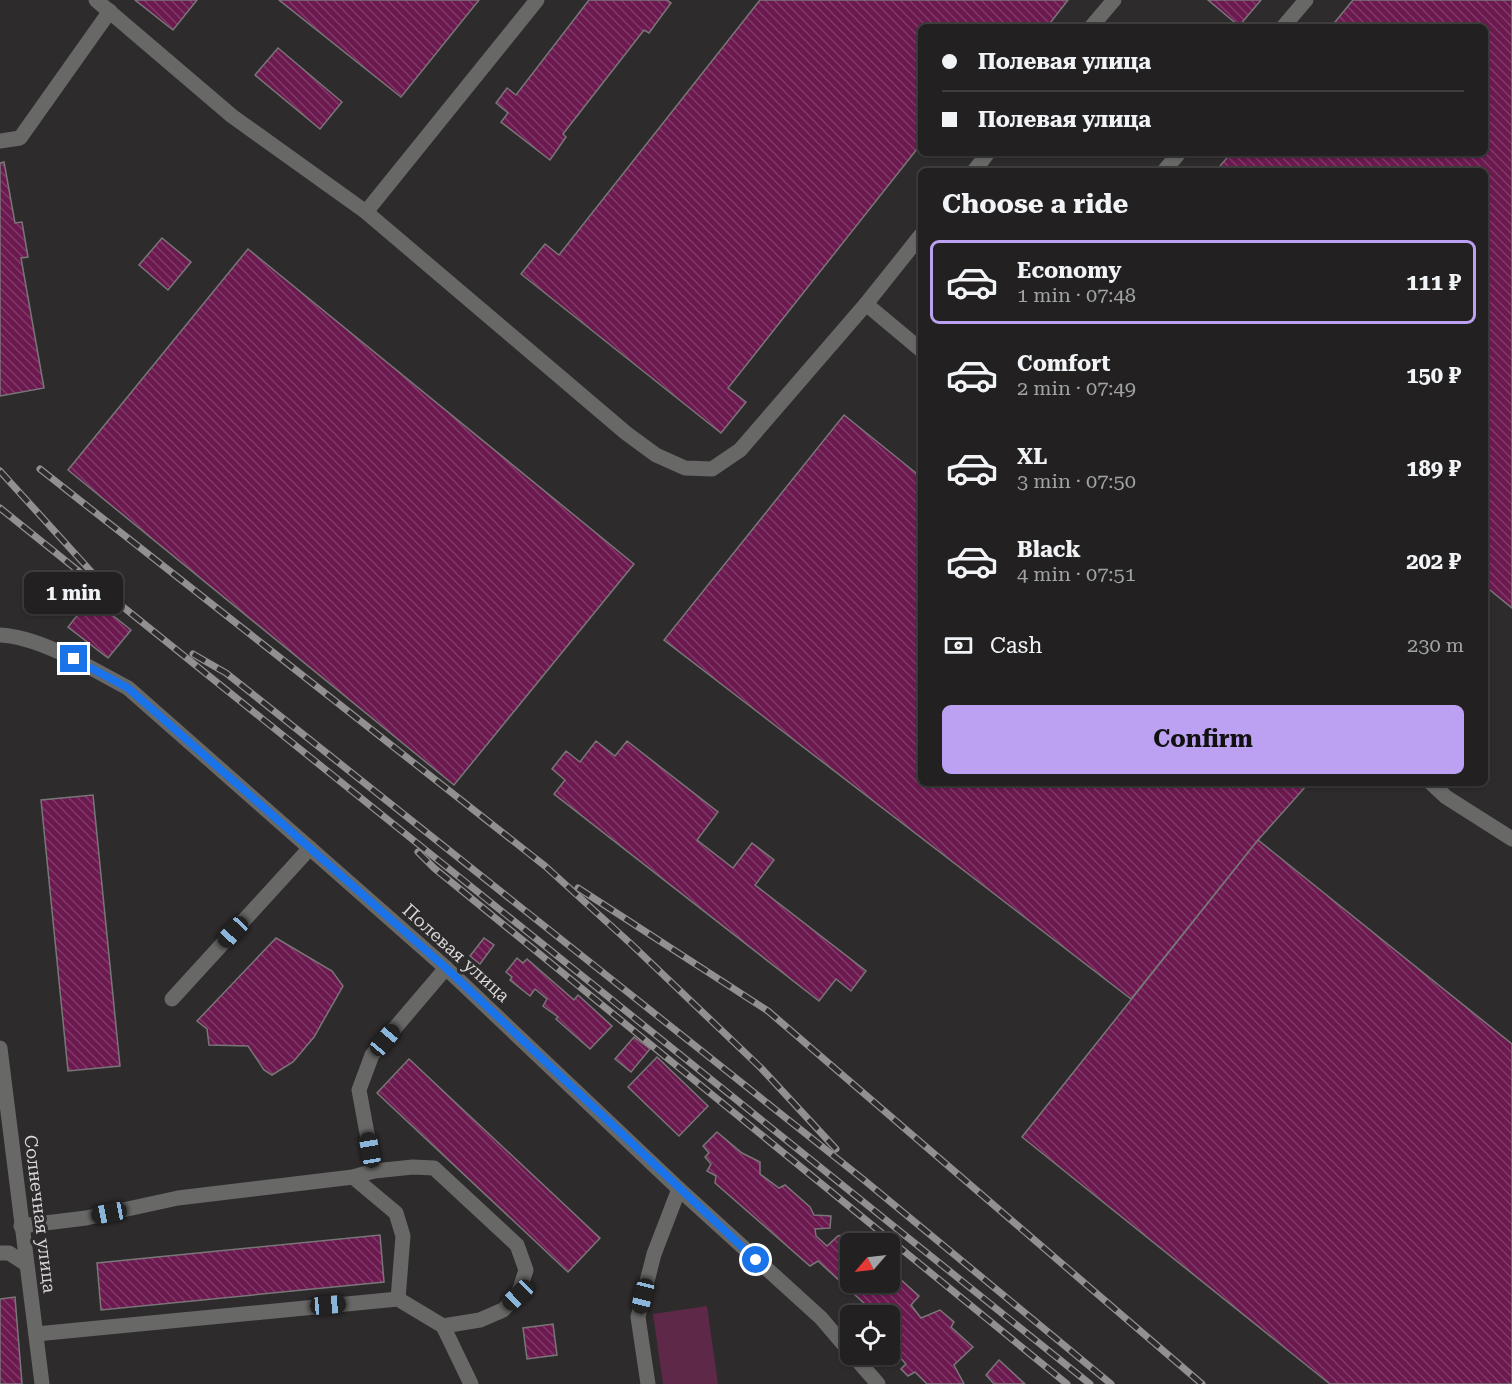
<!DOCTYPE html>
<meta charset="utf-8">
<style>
body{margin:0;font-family:"Roboto Serif",serif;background:#2a282a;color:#f1f3f6;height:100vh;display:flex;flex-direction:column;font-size:22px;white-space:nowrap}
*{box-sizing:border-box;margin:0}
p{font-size:20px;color:#a2a3a5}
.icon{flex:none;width:33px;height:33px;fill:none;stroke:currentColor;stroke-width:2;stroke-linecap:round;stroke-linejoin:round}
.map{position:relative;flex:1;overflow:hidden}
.sheet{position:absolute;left:918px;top:168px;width:570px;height:618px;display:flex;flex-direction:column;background:#222021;border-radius:9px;box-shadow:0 2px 4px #0004,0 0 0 2px #3f3e3f}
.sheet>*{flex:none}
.banner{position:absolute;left:918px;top:24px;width:570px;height:132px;border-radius:9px;box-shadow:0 2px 4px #0004,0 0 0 2px #3f3e3f;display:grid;align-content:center;height:132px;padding:0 24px;background:#222021}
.needle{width:39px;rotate:242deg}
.controls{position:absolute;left:840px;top:1233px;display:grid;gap:12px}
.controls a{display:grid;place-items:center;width:60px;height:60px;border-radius:9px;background:#222021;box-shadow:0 2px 4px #0004,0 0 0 2px #3f3e3f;font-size:30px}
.end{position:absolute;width:27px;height:27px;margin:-14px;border:8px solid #1a73e8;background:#fff;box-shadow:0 0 0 3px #fff}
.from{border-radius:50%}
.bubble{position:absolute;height:42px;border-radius:9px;background:#222021;box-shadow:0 2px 4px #0004,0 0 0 2px #3f3e3f;font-size:20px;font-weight:700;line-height:42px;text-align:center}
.car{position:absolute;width:18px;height:36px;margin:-18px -9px;border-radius:8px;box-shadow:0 0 4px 2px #0007;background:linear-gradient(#222 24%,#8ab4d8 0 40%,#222 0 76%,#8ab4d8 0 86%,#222 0)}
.banner b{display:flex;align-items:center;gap:21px;height:57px;font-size:22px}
.banner b+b{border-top:2px solid #3f3e3f}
.banner i{width:15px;height:15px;background:#f1f3f6}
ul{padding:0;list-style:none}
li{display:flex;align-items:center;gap:18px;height:84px;margin:0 12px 9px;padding:0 12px;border:3px solid transparent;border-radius:9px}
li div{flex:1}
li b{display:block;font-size:22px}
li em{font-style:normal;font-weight:700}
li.current{border-color:#bca0f2}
li>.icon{width:54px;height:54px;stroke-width:1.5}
h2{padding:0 24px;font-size:27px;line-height:72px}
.pay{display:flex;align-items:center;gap:15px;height:66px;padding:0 24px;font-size:22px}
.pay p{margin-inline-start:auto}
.primary-button{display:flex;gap:12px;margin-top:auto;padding:12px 24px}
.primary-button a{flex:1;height:69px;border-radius:9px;background:#bca0f2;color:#111;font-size:24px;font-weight:700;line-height:69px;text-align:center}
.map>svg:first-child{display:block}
.green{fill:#5e2848}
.building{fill:url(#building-back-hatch);stroke:#797678;stroke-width:1.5}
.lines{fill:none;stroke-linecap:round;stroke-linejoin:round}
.minor{stroke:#686867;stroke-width:15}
.rail-casing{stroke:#929091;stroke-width:7}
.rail{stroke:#2e2b2c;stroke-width:4.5;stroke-dasharray:14;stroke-linecap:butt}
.route{stroke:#1a73e8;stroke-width:8}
.labels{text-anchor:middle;stroke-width:6;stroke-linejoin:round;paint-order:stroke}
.street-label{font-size:18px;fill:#d8d6d7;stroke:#2e2b2c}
</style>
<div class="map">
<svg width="1512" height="1384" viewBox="0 0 1512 1384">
<defs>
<pattern id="building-back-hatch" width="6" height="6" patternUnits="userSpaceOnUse" patternTransform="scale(1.5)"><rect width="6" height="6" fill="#6b194f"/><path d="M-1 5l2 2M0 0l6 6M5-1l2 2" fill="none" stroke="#7f3a68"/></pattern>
</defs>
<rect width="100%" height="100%" fill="#2e2b2c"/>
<path class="green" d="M707 1306 718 1384H663L653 1314Z"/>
<g class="building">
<path d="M135 0H197L173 30Z"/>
<path d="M279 0H479L401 97Z"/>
<path d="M589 0H667L671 3 649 33 644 30 563 134 566 137 550 160 501 122 508 113 496 103 507 88 516 95Z"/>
<path d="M760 0H1068L1047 27H921V144L728 388 746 402 721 433 521 274 545 244 559 255Z"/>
<path d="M1208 0H1261L1239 26Z"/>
<path d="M1353 0H1512V608L1485 586V171H1216L1231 153H1485V27H1331Z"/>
<path d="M278 48 342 102 320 129 255 75Z"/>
<path d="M4 162 15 223 22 222 28 257 21 258 44 388 0 396V163Z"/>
<path d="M162 238 191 262 168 290 139 265Z"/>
<path d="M248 249 634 564 454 785 68 470Z"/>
<path d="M844 415 921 477V783H1304L1307 785 1258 840 1131 999 664 640Z"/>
<path d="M91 598 131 630 108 658 68 627Z"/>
<path d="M596 741 615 756 627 741 718 812 697 840 733 868 752 843 774 860 755 885 866 971 851 991 836 979 819 1001 554 794 565 780 552 769 566 751 580 762Z"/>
<path d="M93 795 120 1066 68 1071 41 800Z"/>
<path d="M1258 840 1512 1044V1384H1330L1022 1137Z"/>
<path d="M276 938 332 971 343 986 314 1037 293 1062 272 1075 264 1070 248 1046 209 1045 207 1029 197 1021Z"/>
<path d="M484 938 494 945 480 964 470 956Z"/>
<path d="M517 958 523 963 527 959 574 1000 578 995 612 1026 590 1049 556 1019 558 1017 543 1006 547 999 535 989 530 996 510 980 512 977 506 972Z"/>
<path d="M634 1037 650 1049 631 1072 615 1059Z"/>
<path d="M657 1057 708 1106 679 1136 628 1087Z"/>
<path d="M409 1059 600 1238 568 1272 377 1093Z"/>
<path d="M717 1132 742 1153 760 1162V1174L779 1188 785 1185 810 1207 814 1215 831 1216 830 1228 815 1229 816 1236 827 1246 838 1236 847 1234 858 1244H850V1282H890V1279L894 1283 900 1279 919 1296 911 1305 921 1318 940 1310 954 1322 951 1327 973 1347 954 1365 964 1384H927L915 1372 908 1376 901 1369 906 1364 890 1347V1316H878L818 1261 810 1266 715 1183 716 1176 707 1171 711 1164 705 1157 709 1153 703 1146Z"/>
<path d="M380 1235 384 1282 101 1310 97 1263Z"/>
<path d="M15 1297 22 1384H0V1299Z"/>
<path d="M553 1324 557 1355 527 1359 523 1328Z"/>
<path d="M999 1360 1025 1384H994L986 1375Z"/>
</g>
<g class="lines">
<g class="minor">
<path d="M96 0 232 116 366 212 626 433 656 455 685 468 712 469 740 450 866 304 921 235"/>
<path d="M1091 27 1114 0"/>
<path d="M1283 27 1306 0"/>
<path d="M0 141 20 138 110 11"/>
<path d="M974 171 988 153"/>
<path d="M1164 171 1179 153"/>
<path d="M366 212 537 0"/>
<path d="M866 304 921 350"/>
<path d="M0 635C41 637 92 669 128 688L446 968 679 1189 821 1318 850 1352"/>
<path d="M1431 783 1446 797 1512 839"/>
<path d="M172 999 310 848"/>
<path d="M0 1048 42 1384"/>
<path d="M374 1171 359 1090 372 1055 446 968"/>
<path d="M353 1177 396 1213 403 1236 398 1299"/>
<path d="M21 1226 86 1218 178 1198 353 1177 374 1171 413 1167 434 1168 517 1245 526 1270 518 1295 503 1310 480 1320 443 1326 398 1299 36 1334"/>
<path d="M0 1253H9L26 1264"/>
<path d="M443 1326 471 1384"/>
<path d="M852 1354 878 1384"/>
<path d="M648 1384 638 1317 654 1254 679 1189"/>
</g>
<defs>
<g id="rail">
<path d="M40 469 545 866 630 943 761 1068 836 1149"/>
<path d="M0 471 97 578"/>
<path d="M0 508 1090 1384"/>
<path d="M193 654 226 673 864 1180 1111 1384"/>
<path d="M418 852 434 868 1067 1384"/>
<path d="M578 888 768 1011 1202 1384"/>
</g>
</defs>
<use href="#rail" class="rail-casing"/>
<use href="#rail" class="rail"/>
</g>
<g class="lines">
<path class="route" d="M74 659 128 688 446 968 756 1260"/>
</g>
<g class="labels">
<g class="street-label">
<text transform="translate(456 953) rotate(42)" y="6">Полевая улица</text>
<text transform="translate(40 1214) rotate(83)" y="6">Солнечная улица</text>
</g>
</g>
</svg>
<div class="controls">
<a><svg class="needle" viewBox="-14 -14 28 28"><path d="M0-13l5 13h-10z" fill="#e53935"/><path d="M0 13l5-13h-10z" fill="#a2a3a5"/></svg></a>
<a><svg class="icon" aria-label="locate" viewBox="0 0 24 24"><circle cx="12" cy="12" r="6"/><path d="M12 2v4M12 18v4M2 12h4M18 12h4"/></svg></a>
</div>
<i class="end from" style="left:756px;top:1260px"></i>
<i class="end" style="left:74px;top:659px"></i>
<div class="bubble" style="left:24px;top:572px;width:99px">1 min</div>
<i class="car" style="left:233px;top:932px;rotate:223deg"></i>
<i class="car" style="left:385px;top:1040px;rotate:40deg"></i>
<i class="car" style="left:370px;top:1150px;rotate:350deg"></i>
<i class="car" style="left:109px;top:1213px;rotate:259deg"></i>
<i class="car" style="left:518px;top:1295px;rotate:226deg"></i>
<i class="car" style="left:643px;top:1296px;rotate:194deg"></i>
<i class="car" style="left:328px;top:1305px;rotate:85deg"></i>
<div class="banner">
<b><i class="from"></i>Полевая улица</b>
<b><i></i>Полевая улица</b>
</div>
<section class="sheet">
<h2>Choose a ride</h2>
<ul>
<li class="current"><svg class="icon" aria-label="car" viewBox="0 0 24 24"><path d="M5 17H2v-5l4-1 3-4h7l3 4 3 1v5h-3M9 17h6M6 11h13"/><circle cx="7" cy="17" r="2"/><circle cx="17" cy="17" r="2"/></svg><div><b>Economy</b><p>1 min · 07:48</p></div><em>111 ₽</em></li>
<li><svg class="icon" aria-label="car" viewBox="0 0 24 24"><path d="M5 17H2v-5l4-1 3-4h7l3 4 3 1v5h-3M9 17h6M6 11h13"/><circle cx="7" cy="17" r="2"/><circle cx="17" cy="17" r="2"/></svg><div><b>Comfort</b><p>2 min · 07:49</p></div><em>150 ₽</em></li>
<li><svg class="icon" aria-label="car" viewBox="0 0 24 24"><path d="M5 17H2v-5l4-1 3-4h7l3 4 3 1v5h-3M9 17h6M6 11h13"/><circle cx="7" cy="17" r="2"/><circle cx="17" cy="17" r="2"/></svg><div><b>XL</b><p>3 min · 07:50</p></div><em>189 ₽</em></li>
<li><svg class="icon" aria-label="car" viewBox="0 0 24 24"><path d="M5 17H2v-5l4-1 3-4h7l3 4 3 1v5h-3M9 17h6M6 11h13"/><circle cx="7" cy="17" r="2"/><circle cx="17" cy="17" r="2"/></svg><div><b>Black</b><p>4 min · 07:51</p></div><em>202 ₽</em></li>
</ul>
<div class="pay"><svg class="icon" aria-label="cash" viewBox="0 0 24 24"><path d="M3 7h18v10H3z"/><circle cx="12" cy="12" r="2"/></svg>Cash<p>230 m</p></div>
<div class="primary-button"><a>Confirm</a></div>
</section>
</div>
